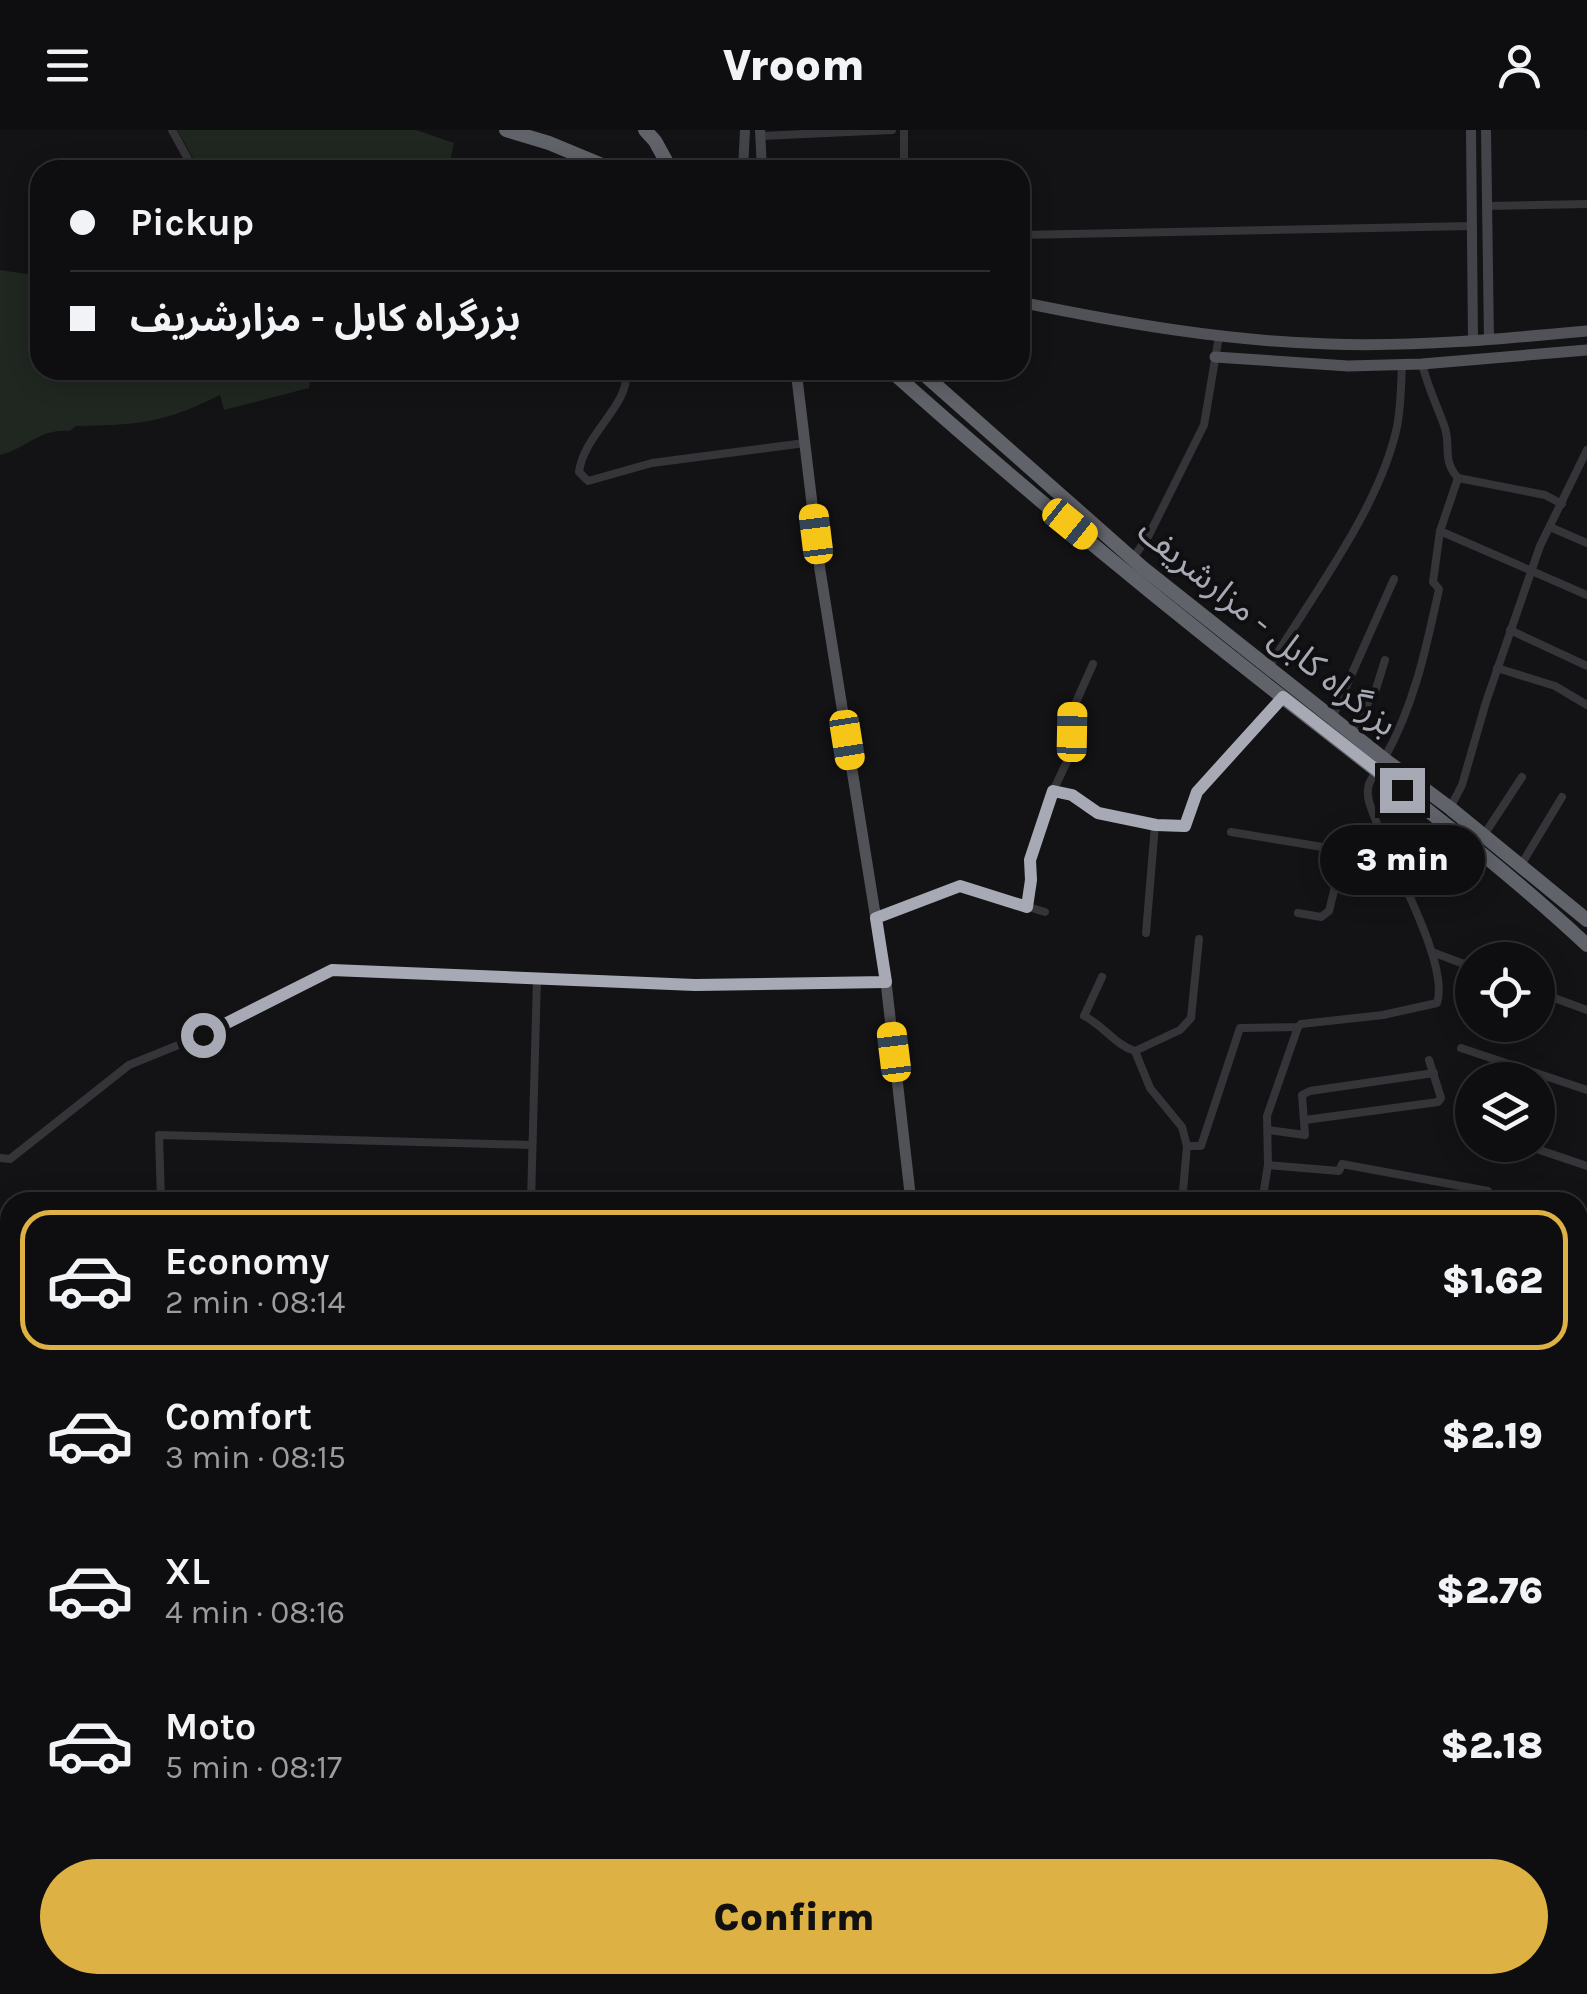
<!DOCTYPE html>
<meta charset="utf-8">
<style>
body{margin:0;font-family:Karla,"Noto Sans Arabic",sans-serif;background:#1c1c1e;color:#f1f3f6;height:100vh;display:flex;flex-direction:column;font-size:38px;white-space:nowrap}
*{box-sizing:border-box;margin:0}
p{font-size:32px;color:#9b9c9f}
.icon{flex:none;width:55px;height:55px;fill:none;stroke:currentColor;stroke-width:2;stroke-linecap:round;stroke-linejoin:round}
.map{position:relative;flex:1;overflow:hidden}
.details{position:absolute;left:0px;top:1062px;width:1588px;height:802px;display:flex;flex-direction:column;background:#0e0e10;border-radius:30px 30px 0 0;box-shadow:0 5px 25px #0003,0 0 0 2px #2e2e30}
.details>*{flex:none}
.hud{position:absolute;left:30px;top:30px;width:1000px;height:220px;border-radius:30px;box-shadow:0 5px 25px #0003,0 0 0 2px #2e2e30;display:grid;align-content:center;height:220px;padding:0 40px;background:#0e0e10}
.buttons{position:absolute;left:1455px;top:812px;display:grid;gap:20px}
.buttons a{display:grid;place-items:center;width:100px;height:100px;border-radius:50%;background:#0e0e10;box-shadow:0 5px 25px #0003,0 0 0 2px #2e2e30;font-size:50px}
.end{position:absolute;width:45px;height:45px;margin:-22px;border:12px solid #a7aab4;background:#111;box-shadow:0 0 0 5px #111}
.from{border-radius:50%}
.bubble{position:absolute;height:70px;border-radius:35px;background:#0e0e10;box-shadow:0 5px 25px #0003,0 0 0 2px #2e2e30;font-size:32px;font-weight:800;line-height:70px;text-align:center}
.car{position:absolute;width:30px;height:60px;margin:-30px -15px;border-radius:12px;box-shadow:0 0 8px 2px #0007;background:linear-gradient(#f5c518 24%,#345 0 40%,#f5c518 0 76%,#345 0 86%,#f5c518 0)}
.hud b{display:flex;align-items:center;gap:35px;height:95px;font-size:38px}
.hud b+b{border-top:2px solid #2e2e30}
.hud i{width:25px;height:25px;background:#f1f3f6}
ul{padding:18px 0 0;list-style:none}
li{display:flex;align-items:center;gap:30px;height:140px;margin:0 20px 15px;padding:0 20px;border:5px solid transparent;border-radius:30px}
li div{flex:1}
li b{display:block;font-size:38px}
li em{font-style:normal;font-weight:800}
li.selected{border-color:#ddb143}
li>.icon{width:90px;height:90px;stroke-width:1.5}
.primary-button{display:flex;gap:20px;margin-top:auto;padding:20px 40px}
.primary-button a{flex:1;height:115px;border-radius:60px;background:#ddb143;color:#111;font-size:40px;font-weight:800;line-height:115px;text-align:center}
header{display:flex;justify-content:space-between;align-items:center;height:130px;padding:0 40px;background:#0e0e10;font-size:45px;font-weight:800}
.map>svg:first-child{display:block}
.green{fill:#202721}
.lines{fill:none;stroke-linecap:round;stroke-linejoin:round}
.street{stroke:#353539;stroke-width:8}
.secondary{stroke:#434449;stroke-width:10}
.primary{stroke:#515258;stroke-width:11}
.highway{stroke:#61636a;stroke-width:14}
.route{stroke:#a7aab4;stroke-width:12}
.labels{text-anchor:middle;stroke-width:8;stroke-linejoin:round;paint-order:stroke}
.street-label{font-size:35px;fill:#a7aab4;stroke:#0f0e10}
</style>
<header><svg class="icon" aria-label="menu" viewBox="0 0 24 24"><path d="M4 6h16M4 12h16M4 18h16"/></svg>Vroom<svg class="icon" aria-label="person" viewBox="0 0 24 24"><circle cx="12" cy="8" r="4"/><path d="M4 21q1-7 8-7t8 7"/></svg></header>
<div class="map">
<svg width="1587" height="1864" viewBox="0 0 1587 1864">
<rect width="100%" height="100%" fill="#131315"/>
<g class="green">
<path d="M177 0H416L454 13 448 40H200Z"/>
<path d="M0 140 40 146V240H311L309 258 224 280 220 265C164 293 138 295 76 296L70 301C37 299 29 318 0 325Z"/>
</g>
<g class="lines">
<g class="street">
<path d="M172 0 194 40"/>
<path d="M904 0V40"/>
<path d="M760 6 892 0"/>
<path d="M1487 76 1587 74"/>
<path d="M1020 105 1472 96"/>
<path d="M626 240C631 275 584 303 579 342L588 351 652 333 805 313"/>
<path d="M1458 348 1545 365 1562 374"/>
<path d="M1550 397 1587 413"/>
<path d="M1440 401 1587 465"/>
<path d="M1133 428 1149 405 1204 295 1219 206"/>
<path d="M1510 500 1587 536"/>
<path d="M1269 537C1313 464 1379 379 1397 297 1401 277 1401 255 1402 235"/>
<path d="M1497 538 1555 556 1587 575"/>
<path d="M1333 586 1394 449"/>
<path d="M1351 602 1376 559 1385 530"/>
<path d="M1384 629C1414 576 1426 519 1439 459L1433 452 1440 401 1458 348C1441 329 1452 316 1444 295 1436 274 1428 257 1422 234"/>
<path d="M1053 661 1073 665 1088 679 1098 683 1155 695 1185 697 1197 662 1283 567"/>
<path d="M1450 678 1462 655 1486 572 1540 416 1587 320"/>
<path d="M1231 702 1389 728"/>
<path d="M1484 705 1522 647"/>
<path d="M1521 735 1562 667"/>
<path d="M1357 761 1382 755 1454 701"/>
<path d="M1027 777 1031 749 1030 730 1053 661 1071 623 1072 581 1093 534"/>
<path d="M1298 783 1321 787 1329 781 1344 720"/>
<path d="M876 789 960 756 1045 782"/>
<path d="M1146 803 1155 695"/>
<path d="M1432 822 1472 837"/>
<path d="M1102 847 1084 886C1103 895 1115 915 1135 921L1150 958 1182 997 1187 1016 1182 1072"/>
<path d="M1538 862 1587 880"/>
<path d="M1461 918 1587 960"/>
<path d="M1135 921 1180 900 1191 888 1199 809"/>
<path d="M1305 990 1438 972 1441 968 1429 930"/>
<path d="M1268 1000 1305 1005 1302 965 1310 961 1434 943"/>
<path d="M1525 1015 1587 1036"/>
<path d="M1187 1016H1201L1240 898 1298 897 1301 894 1383 885 1437 873C1450 834 1391 733 1376 691 1372 680 1365 667 1369 654 1371 649 1374 645 1377 640"/>
<path d="M0 1028 10 1029 129 935 203 905 333 840 695 855 886 852"/>
<path d="M1268 1035 1339 1041 1342 1034 1488 1061 1489 1072"/>
<path d="M141 1072 161 1070 159 1005 532 1015"/>
<path d="M531 1072 537 848"/>
<path d="M1262 1072 1268 1035 1267 986 1298 897"/>
<path d="M1578 1163 1587 1184"/>
<path d="M0 1172H10"/>
<path d="M0 1194H10"/>
<path d="M1578 1434 1587 1435"/>
<path d="M1578 1651 1587 1652"/>
</g>
<g class="secondary">
<path d="M760 0 762 40"/>
<path d="M1471 0 1473 211"/>
<path d="M1486 0 1489 210"/>
<path d="M743 40 745 0"/>
<path d="M1578 1325 1587 1331"/>
<path d="M1578 1335 1587 1341"/>
<path d="M1384 1864V1855"/>
<path d="M1392 1864 1393 1855"/>
</g>
<g class="primary">
<path d="M1020 172C1122 193 1225 211 1329 214 1415 217 1501 209 1587 201"/>
<path d="M1215 227 1348 236 1422 234 1587 220"/>
<path d="M796 240 820 440 886 852 911 1072"/>
<path d="M922 1864V1855"/>
</g>
<g class="highway">
<path d="M506 0 549 13 614 40"/>
<path d="M645 0 655 11 671 40"/>
<path d="M890 240C1022 358 1159 471 1299 580 1397 657 1496 730 1587 815"/>
<path d="M919 240 1143 438 1384 629 1450 678 1587 790"/>
</g>
</g>
<g class="lines">
<path class="route" d="M203 905 332 840 695 855 886 852 876 788 960 756 1027 777 1031 750 1030 730 1053 661 1072 665 1098 683 1156 695 1185 696 1197 662 1283 567 1402 660"/>
</g>
<g class="labels">
<g class="street-label">
<text transform="translate(1268 497) rotate(39)" y="12">بزرگراه کابل - مزارشریف</text>
</g>
</g>
</svg>
<div class="buttons">
<a><svg class="icon" aria-label="locate" viewBox="0 0 24 24"><circle cx="12" cy="12" r="6"/><path d="M12 2v4M12 18v4M2 12h4M18 12h4"/></svg></a>
<a><svg class="icon" aria-label="layers" viewBox="0 0 24 24"><path d="M12 4l9 5-9 5-9-5zM3 14l9 5 9-5"/></svg></a>
</div>
<i class="end from" style="left:203px;top:905px"></i>
<i class="end" style="left:1402px;top:660px"></i>
<div class="bubble" style="left:1320px;top:695px;width:165px">3 min</div>
<i class="car" style="left:1070px;top:394px;rotate:129deg"></i>
<i class="car" style="left:816px;top:404px;rotate:353deg"></i>
<i class="car" style="left:1072px;top:602px;rotate:1deg"></i>
<i class="car" style="left:847px;top:610px;rotate:171deg"></i>
<i class="car" style="left:894px;top:922px;rotate:353deg"></i>
<div class="hud">
<b><i class="from"></i>Pickup</b>
<b><i></i>بزرگراه کابل - مزارشریف</b>
</div>
<section class="details">
<ul>
<li class="selected"><svg class="icon" aria-label="car" viewBox="0 0 24 24"><path d="M5 17H2v-5l4-1 3-4h7l3 4 3 1v5h-3M9 17h6M6 11h13"/><circle cx="7" cy="17" r="2"/><circle cx="17" cy="17" r="2"/></svg><div><b>Economy</b><p>2 min · 08:14</p></div><em>$1.62</em></li>
<li><svg class="icon" aria-label="car" viewBox="0 0 24 24"><path d="M5 17H2v-5l4-1 3-4h7l3 4 3 1v5h-3M9 17h6M6 11h13"/><circle cx="7" cy="17" r="2"/><circle cx="17" cy="17" r="2"/></svg><div><b>Comfort</b><p>3 min · 08:15</p></div><em>$2.19</em></li>
<li><svg class="icon" aria-label="car" viewBox="0 0 24 24"><path d="M5 17H2v-5l4-1 3-4h7l3 4 3 1v5h-3M9 17h6M6 11h13"/><circle cx="7" cy="17" r="2"/><circle cx="17" cy="17" r="2"/></svg><div><b>XL</b><p>4 min · 08:16</p></div><em>$2.76</em></li>
<li><svg class="icon" aria-label="car" viewBox="0 0 24 24"><path d="M5 17H2v-5l4-1 3-4h7l3 4 3 1v5h-3M9 17h6M6 11h13"/><circle cx="7" cy="17" r="2"/><circle cx="17" cy="17" r="2"/></svg><div><b>Moto</b><p>5 min · 08:17</p></div><em>$2.18</em></li>
</ul>
<div class="primary-button"><a>Confirm</a></div>
</section>
</div>
